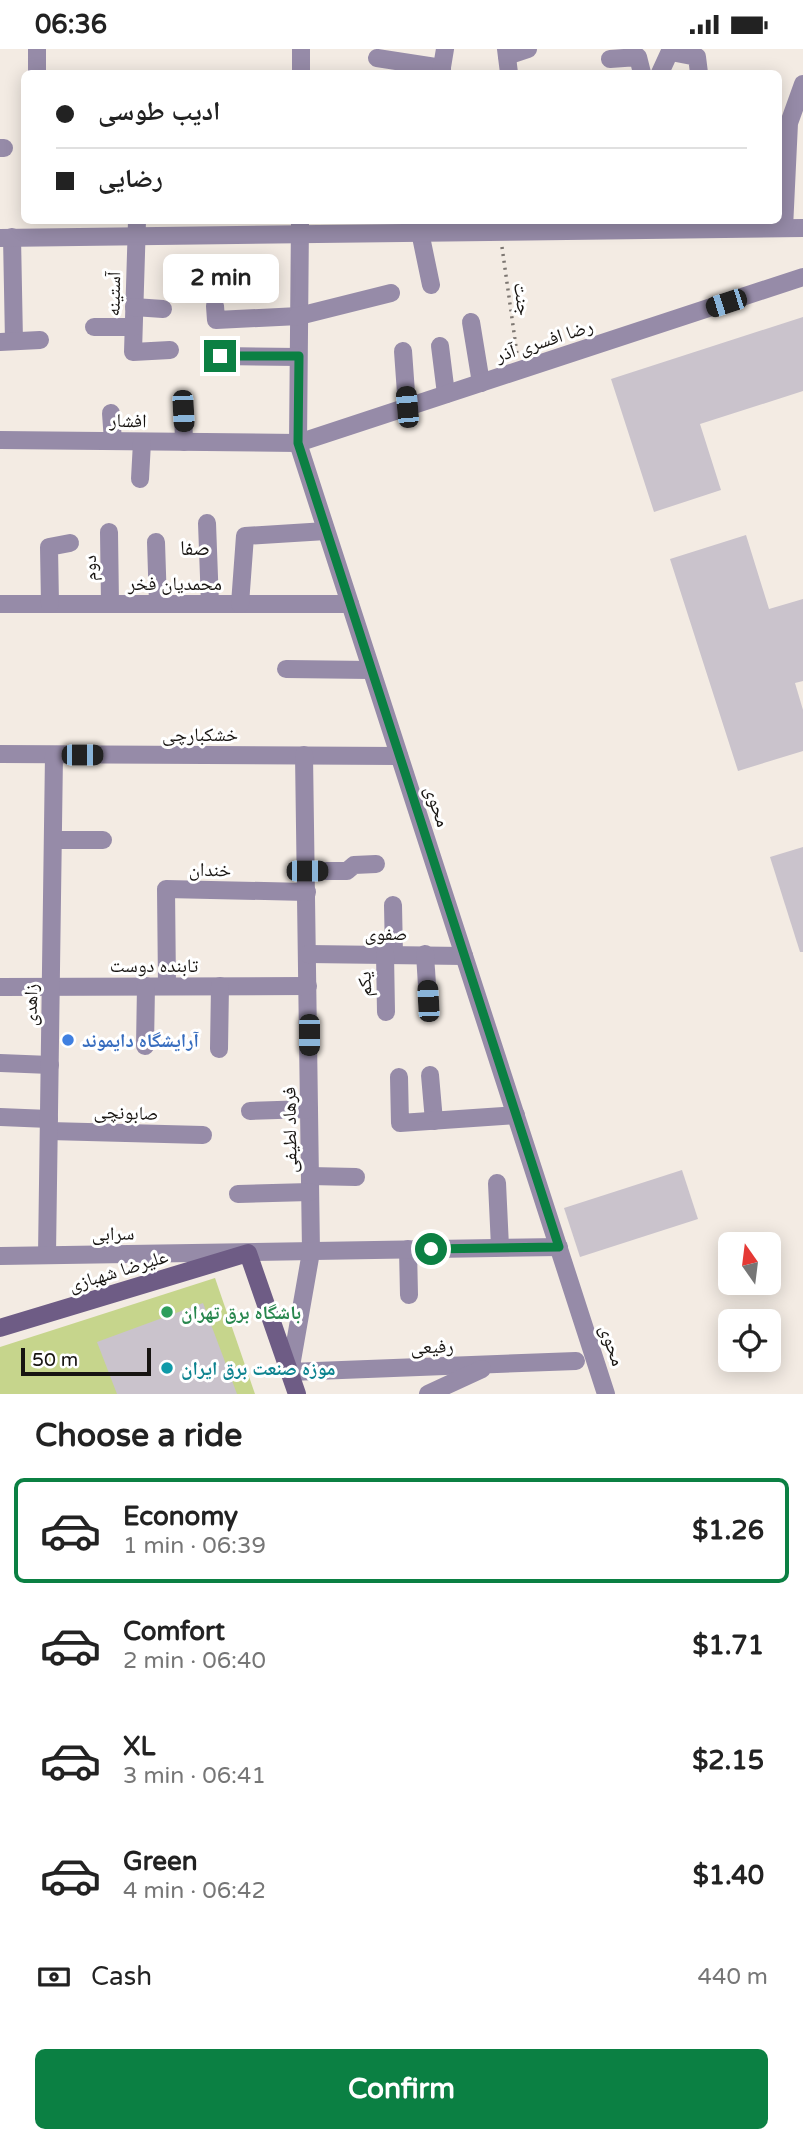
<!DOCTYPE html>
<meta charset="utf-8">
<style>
body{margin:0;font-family:"Varela Round","Noto Naskh Arabic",sans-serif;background:#f6f6f6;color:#222;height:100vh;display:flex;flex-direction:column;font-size:26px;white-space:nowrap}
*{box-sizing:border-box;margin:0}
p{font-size:23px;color:#767676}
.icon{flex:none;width:38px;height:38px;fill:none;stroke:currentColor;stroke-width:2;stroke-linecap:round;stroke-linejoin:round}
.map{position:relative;height:1345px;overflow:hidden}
.side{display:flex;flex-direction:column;background:#fff;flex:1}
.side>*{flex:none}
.top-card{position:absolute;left:21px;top:21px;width:761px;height:154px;border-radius:10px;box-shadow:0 4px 18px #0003;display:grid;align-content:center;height:154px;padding:0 35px;background:#fff}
.needle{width:46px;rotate:346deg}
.controls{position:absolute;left:718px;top:1183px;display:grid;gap:14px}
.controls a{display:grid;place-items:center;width:63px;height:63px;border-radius:10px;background:#fff;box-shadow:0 4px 18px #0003;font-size:35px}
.scale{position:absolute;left:21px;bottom:18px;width:130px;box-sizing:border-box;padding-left:7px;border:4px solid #171411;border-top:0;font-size:19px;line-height:24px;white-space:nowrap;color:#171411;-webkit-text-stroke:5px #fff;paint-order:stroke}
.end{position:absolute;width:32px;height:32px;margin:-16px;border:9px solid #0b8043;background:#fff;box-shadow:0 0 0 4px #fff}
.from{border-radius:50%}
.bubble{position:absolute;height:49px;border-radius:10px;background:#fff;box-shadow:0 4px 18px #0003;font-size:23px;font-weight:800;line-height:49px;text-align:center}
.car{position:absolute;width:21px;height:42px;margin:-21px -10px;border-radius:9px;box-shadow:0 0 5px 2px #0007;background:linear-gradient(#222 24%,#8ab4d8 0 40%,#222 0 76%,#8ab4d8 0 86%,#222 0)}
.top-card b{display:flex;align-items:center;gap:24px;height:66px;font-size:26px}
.top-card b+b{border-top:2px solid #e0e0e0}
.top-card i{width:18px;height:18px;background:#222}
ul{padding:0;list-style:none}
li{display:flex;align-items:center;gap:21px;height:105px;margin:0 14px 10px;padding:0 21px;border:4px solid transparent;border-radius:10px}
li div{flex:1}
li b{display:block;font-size:26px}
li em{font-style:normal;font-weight:800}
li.active{border-color:#0b8043}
li>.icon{width:63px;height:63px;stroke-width:1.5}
h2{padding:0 35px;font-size:32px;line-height:84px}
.pay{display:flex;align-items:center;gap:18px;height:77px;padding:0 35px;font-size:26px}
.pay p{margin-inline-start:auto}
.button{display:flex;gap:14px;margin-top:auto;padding:14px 35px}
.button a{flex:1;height:80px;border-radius:10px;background:#0b8043;color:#fff;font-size:28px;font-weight:800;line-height:80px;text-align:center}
.status{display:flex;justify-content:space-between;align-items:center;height:49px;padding:0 35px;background:#fff;direction:ltr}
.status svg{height:19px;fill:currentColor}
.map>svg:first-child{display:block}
.green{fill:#c6d58c}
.building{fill:#cac3cc}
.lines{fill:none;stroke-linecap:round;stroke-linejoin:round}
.path{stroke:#7c7671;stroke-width:3.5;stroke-dasharray:2 5;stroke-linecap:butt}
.minor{stroke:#968ba8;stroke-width:18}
.secondary{stroke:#6e5c85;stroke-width:18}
.route{stroke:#0b8043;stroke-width:9}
.shop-dot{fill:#3f7fe0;stroke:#fff;stroke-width:2.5}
.leisure-dot{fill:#2e9e5b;stroke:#fff;stroke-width:2.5}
.culture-dot{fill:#0f9aa8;stroke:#fff;stroke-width:2.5}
.labels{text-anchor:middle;stroke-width:6;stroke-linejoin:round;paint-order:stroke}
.street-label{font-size:19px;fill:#171411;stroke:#fff}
.shop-label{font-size:19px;font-weight:bold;fill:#366cbe;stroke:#fff;text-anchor:start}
.leisure-label{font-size:19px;font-weight:bold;fill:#27864d;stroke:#fff;text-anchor:start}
.culture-label{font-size:19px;font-weight:bold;fill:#0d838f;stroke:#fff;text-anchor:start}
.neighbourhood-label{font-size:21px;fill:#171411;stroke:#fff}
</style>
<div class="status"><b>06:36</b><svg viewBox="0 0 49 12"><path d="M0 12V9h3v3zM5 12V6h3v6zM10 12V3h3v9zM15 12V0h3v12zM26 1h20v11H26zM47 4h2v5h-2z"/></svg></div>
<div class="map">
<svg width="803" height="1345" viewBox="0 0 803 1345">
<rect width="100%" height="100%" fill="#f3ebe3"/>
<path class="green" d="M215 1229 255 1345H0V1298Z"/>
<g class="building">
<path d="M803 268V342L700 375 721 441 654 463 611 330Z"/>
<path d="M746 486 769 560 803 550V632L795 634 803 661V702L738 722 670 510Z"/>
<path d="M803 798V903H800L770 808Z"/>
<path d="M682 1121 698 1170 580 1208 564 1159Z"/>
<path d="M203 1254 237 1345H117L97 1293Z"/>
</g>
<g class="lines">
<path class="path" d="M502 198 517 305"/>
<g class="minor">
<path d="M37 0V24"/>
<path d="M506 0 509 24"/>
<path d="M671 3 697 8 699 24"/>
<path d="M507 7 528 0"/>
<path d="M377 9 442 19"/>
<path d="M610 10 638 8 642 24"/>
<path d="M301 24V0"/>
<path d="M441 24 445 0"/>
<path d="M660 24 671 0"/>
<path d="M0 99H4"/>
<path d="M137 172 133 303 170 301"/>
<path d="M300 172 298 394 606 1345"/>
<path d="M422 172 420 183 431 236"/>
<path d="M784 179 789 74 803 35"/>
<path d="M12 188 14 292"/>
<path d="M0 189 803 179"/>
<path d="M215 257 216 271 299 267 391 244"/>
<path d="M134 258 163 260"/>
<path d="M471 273 481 334"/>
<path d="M94 278H133"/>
<path d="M0 293 40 291"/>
<path d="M440 297 446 345"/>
<path d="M403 302 407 358"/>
<path d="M220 307 298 308"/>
<path d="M183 362 184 393"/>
<path d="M111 364 113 392"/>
<path d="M0 391 298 394 803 228"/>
<path d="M140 430 142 393"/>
<path d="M207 474 210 555"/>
<path d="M109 483 110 555"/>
<path d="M156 493 158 555"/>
<path d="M0 555H350"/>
<path d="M50 555 49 498 70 494"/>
<path d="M240 555 245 487 326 482"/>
<path d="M286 620 371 621"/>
<path d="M0 705 399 707"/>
<path d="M304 706 311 1203 290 1323 576 1312"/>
<path d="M53 791H103"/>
<path d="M307 822H347L354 816 376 815"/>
<path d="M393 856 394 906"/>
<path d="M308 905 464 907"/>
<path d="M385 905 386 963"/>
<path d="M425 905 428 952"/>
<path d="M167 937 166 840 307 843"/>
<path d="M0 938 308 937"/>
<path d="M145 997 146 937"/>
<path d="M219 1000 220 937"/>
<path d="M0 1014 50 1016"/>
<path d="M430 1026 434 1072"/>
<path d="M399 1028 400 1074 516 1066"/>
<path d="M250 1062 309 1060"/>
<path d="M0 1068 49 1070"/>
<path d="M49 1082 203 1086"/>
<path d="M310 1127 356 1128"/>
<path d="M497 1134 500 1198"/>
<path d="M238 1145 310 1143"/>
<path d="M408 1200 409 1246"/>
<path d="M47 1206 54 706"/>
<path d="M0 1207 559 1198"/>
<path d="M428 1345 482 1320"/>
</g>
<path class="secondary" d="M0 1279 248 1204 297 1345"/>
</g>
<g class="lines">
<path class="route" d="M220 307H299L298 394 559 1198 431 1200"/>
</g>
<circle class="shop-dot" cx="68" cy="991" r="7"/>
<circle class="leisure-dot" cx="167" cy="1263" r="7"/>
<circle class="culture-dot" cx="167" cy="1319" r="7"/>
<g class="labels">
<g class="street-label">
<text transform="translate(113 245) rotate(-89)" y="7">آستینه</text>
<text transform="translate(523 250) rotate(82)" y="7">جنت</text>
<text transform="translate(544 291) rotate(-18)" y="7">رضا افسری آذر</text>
<text transform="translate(128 371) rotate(1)" y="7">افشار</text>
<text transform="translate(89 519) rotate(-90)" y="7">دوم</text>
<text x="175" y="541">محمدیان فخر</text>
<text x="200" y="692">خشکبارچی</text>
<text transform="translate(438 757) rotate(72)" y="7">محوی</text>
<text transform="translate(210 820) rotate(1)" y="7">خندان</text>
<text x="386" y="891">صفوی</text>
<text x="154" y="923">تابنده دوست</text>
<text transform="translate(364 935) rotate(-92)" y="7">یکم</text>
<text transform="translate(30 956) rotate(-89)" y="7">زاهدی</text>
<text transform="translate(126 1063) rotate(2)" y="7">صابونچی</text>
<text transform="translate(289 1081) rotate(-91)" y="7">فرهاد لطیفی</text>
<text transform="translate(113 1184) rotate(-1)" y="7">سرابی</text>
<text transform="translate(118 1221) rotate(-17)" y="7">علیرضا شهبازی</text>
<text transform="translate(613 1296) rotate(72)" y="7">محوی</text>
<text transform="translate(432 1297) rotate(-2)" y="7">رفیعی</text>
</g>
<g class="shop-label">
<text x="82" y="998">آرایشگاه دایموند</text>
</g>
<g class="leisure-label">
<text x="181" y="1270">باشگاه برق تهران</text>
</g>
<g class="culture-label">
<text x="181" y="1326">موزه صنعت برق ایران</text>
</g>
<g class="neighbourhood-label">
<text x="195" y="506">صفا</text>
</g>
</g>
</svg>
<div class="controls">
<a><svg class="needle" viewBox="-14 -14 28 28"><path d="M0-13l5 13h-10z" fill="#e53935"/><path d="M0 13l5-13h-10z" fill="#767676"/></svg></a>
<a><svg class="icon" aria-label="locate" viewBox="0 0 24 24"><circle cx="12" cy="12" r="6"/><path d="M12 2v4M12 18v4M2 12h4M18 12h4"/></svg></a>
</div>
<div class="scale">50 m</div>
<i class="end from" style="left:431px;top:1200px"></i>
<i class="end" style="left:220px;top:307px"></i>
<div class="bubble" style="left:163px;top:205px;width:116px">2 min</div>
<i class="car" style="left:726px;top:254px;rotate:252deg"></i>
<i class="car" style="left:407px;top:358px;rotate:355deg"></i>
<i class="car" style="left:183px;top:362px;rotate:177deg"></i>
<i class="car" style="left:82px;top:706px;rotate:90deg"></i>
<i class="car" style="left:307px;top:822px;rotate:90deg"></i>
<i class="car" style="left:428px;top:952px;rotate:357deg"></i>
<i class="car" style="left:309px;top:986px;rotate:180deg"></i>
<div class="top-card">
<b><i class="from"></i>ادیب طوسی</b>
<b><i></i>رضایی</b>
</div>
</div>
<section class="side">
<h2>Choose a ride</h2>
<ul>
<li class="active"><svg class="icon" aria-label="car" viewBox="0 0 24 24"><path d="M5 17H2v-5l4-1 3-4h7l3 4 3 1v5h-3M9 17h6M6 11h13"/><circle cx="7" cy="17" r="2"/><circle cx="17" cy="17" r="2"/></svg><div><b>Economy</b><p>1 min · 06:39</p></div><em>$1.26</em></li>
<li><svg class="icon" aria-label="car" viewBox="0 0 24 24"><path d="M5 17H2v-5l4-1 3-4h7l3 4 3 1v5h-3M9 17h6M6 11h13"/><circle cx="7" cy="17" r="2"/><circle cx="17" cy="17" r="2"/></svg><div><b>Comfort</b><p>2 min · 06:40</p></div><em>$1.71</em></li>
<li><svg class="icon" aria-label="car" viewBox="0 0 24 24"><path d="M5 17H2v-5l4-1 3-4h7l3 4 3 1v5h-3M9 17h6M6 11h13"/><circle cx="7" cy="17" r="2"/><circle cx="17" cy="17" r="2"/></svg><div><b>XL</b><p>3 min · 06:41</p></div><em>$2.15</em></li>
<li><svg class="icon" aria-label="car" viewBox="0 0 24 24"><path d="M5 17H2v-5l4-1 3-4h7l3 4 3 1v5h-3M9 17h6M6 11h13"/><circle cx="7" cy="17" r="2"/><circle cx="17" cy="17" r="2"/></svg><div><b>Green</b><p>4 min · 06:42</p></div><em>$1.40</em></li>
</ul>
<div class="pay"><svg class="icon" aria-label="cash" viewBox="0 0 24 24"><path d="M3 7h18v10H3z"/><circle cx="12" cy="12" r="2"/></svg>Cash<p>440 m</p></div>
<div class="button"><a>Confirm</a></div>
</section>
